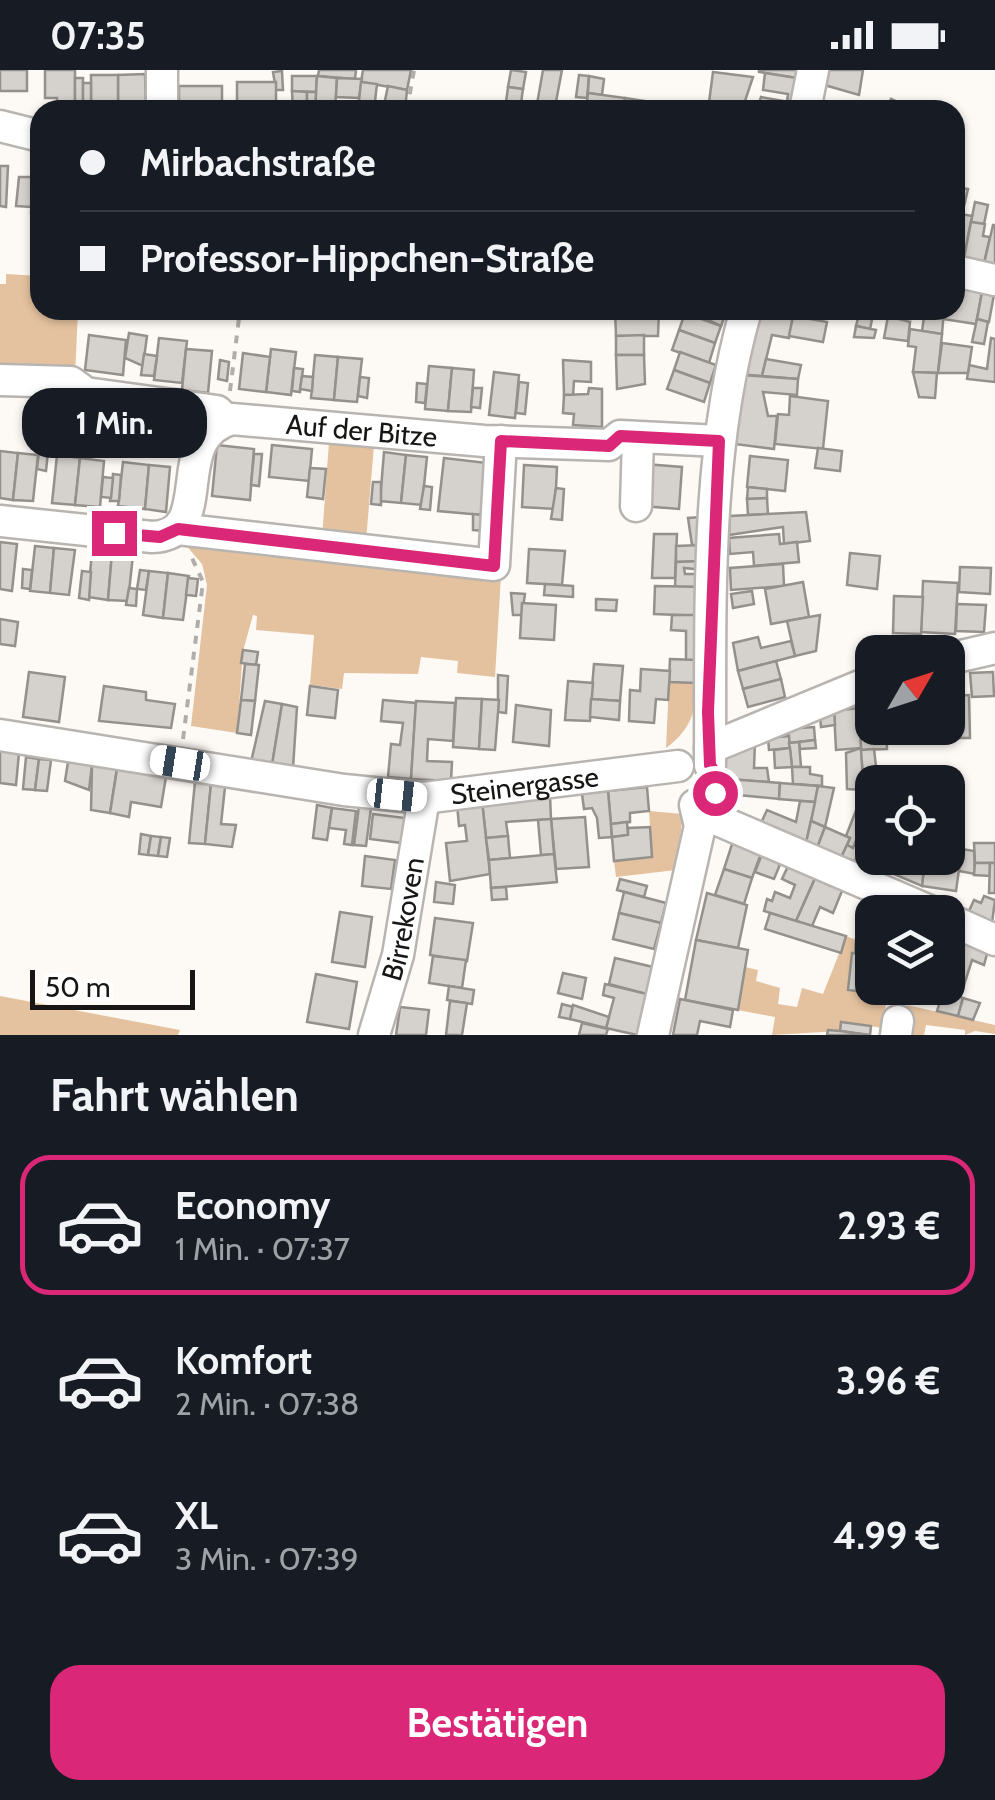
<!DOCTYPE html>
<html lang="de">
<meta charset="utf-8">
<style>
body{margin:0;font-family:Cabin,sans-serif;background:#242831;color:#f1f3f6;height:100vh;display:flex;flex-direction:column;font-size:38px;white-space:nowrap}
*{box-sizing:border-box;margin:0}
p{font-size:32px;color:#9ea1a6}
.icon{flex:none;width:55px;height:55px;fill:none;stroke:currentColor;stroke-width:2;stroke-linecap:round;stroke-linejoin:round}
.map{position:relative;height:965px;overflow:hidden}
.sheet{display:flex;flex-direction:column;background:#171b24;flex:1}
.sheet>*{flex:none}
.top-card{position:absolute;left:30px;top:30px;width:935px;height:220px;border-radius:30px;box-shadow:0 2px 8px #0004;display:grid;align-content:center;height:220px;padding:0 50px;background:#171b24}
.needle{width:65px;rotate:51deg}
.fabs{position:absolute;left:855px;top:565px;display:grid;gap:20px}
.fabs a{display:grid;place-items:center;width:110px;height:110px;border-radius:20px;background:#171b24;box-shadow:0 2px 8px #0004;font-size:50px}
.scale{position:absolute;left:30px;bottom:25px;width:165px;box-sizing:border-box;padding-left:10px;border:5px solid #171614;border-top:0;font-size:28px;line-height:35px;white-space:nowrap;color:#171614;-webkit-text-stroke:8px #fff;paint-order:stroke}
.end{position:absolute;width:45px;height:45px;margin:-22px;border:12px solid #db2777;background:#fff;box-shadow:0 0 0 5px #fff}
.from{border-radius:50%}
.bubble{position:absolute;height:70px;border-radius:30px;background:#171b24;box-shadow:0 2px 8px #0004;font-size:32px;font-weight:800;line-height:70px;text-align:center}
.car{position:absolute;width:30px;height:60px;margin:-30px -15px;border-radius:12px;box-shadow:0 0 8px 2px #0007;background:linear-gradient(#fff 24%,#345 0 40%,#fff 0 76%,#345 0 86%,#fff 0)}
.top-card b{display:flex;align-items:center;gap:35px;height:95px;font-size:38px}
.top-card b+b{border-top:2px solid #363941}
.top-card i{width:25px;height:25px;background:#f1f3f6}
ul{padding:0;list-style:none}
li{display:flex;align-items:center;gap:30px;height:140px;margin:0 20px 15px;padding:0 30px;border:5px solid transparent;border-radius:30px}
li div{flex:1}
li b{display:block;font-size:38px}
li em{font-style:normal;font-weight:800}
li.current{border-color:#db2777}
li>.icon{width:90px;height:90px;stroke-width:1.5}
h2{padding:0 50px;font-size:45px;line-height:120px}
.button{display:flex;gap:20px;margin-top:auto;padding:20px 50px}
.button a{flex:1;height:115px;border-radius:30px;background:#db2777;color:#fff;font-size:40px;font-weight:800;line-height:115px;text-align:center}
.status{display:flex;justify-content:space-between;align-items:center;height:70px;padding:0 50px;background:#171b24;direction:ltr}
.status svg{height:28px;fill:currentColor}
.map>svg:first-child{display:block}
.green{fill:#e4c29f}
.building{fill:#d5d1cd;stroke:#94908c;stroke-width:2.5}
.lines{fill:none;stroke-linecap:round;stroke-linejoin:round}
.minor-casing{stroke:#b8b4b0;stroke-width:35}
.path{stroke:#b0adaa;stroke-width:4;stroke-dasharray:8 8;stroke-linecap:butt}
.minor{stroke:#fff;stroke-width:30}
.route{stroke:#db2777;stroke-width:12}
.labels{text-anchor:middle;stroke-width:10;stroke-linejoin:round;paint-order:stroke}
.street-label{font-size:28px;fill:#171614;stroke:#fff}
</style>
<div class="status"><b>07:35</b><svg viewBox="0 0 49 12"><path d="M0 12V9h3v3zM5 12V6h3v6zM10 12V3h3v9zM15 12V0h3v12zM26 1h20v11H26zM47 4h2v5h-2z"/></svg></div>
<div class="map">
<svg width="995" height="965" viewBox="0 0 995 965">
<rect width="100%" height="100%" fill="#fdf9f5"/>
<g class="green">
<path d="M6 204 40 206V240H78L75 306 0 303V214H6Z"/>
<path d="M329 372 374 375 366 471 322 468Z"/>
<path d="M184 473 501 505 495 607 457 603 458 591 421 587 418 604 344 603 342 619 310 615 314 565 256 560 257 546 253 545 243 581 237 663 191 656 207 515 202 494Z"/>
<path d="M669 612 697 613C696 643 690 660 666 678Z"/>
<path d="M649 741 683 744 676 800 616 807 614 791 652 787Z"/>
<path d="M846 866 856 870 848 920 887 925 883 958 842 952 840 961 772 965 775 947 738 940 745 897 758 900 756 911 780 918 778 934 797 937 802 918 823 924Z"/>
<path d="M0 926 180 960 178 965H0Z"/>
<path d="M907 935 995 955V964L975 961 965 965V960L926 955 924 965H913L915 953 904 952Z"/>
</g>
<g class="building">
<rect x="0" y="0" width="27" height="21"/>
<path d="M45 0H75V37L57 36V28H45Z"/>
<path d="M319 0H356L355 9 318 6Z"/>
<path d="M363 0H411L407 20 361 12Z"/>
<path d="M511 0 526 2 523 19 508 17Z"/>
<path d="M543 0H562L555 37 537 34Z"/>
<path d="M759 0H804L803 9 759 2Z"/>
<path d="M824 0H863L859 25 821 14Z"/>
<path d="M282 1 283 20H276L273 2Z"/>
<path d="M713 2 753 7 742 40H708Z"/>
<path d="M765 3 803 9 800 34 787 32 788 24 763 20Z"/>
<path d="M145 4 146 40H118V5Z"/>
<rect x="91" y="5" width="27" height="35"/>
<path d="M579 5 589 6 587 28 576 27Z"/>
<path d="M292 6H317L316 22 292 21Z"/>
<path d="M317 6 337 8 335 40H315Z"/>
<path d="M589 6 604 9 602 25 588 23Z"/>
<rect x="75" y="8" width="8" height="27"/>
<path d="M337 8 362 9 359 28 336 27Z"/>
<rect x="237" y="12" width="39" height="28"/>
<path d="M361 12 377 14 374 40H358Z"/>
<rect x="83" y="13" width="8" height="25"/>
<rect x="179" y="16" width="43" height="24"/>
<path d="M388 16 407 20 405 40H383Z"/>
<path d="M508 17 523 19 520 40H505Z"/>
<path d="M292 21 307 22V40H293Z"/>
<path d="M307 22H316L315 40H307Z"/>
<path d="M588 23 625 28 623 40H586Z"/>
<path d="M761 27 800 34 799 40H757Z"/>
<path d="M625 28 671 35 670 40H623Z"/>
<path d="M813 29 836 33 835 40H812Z"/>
<path d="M891 29 908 37 916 40H886Z"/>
<path d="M955 59 963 60 956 117H955Z"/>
<path d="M0 96H8L6 137 0 136Z"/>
<path d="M19 107H33L31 137 16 136Z"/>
<path d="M33 107H40V144L31 143Z"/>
<path d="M956 117 968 119 965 132 955 129Z"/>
<path d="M955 129 965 132 962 144 955 143Z"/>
<path d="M975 132 988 135 984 154 971 152Z"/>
<path d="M955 143 972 146 965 182 955 180Z"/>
<path d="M971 152 985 154 983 166 990 167 984 193 964 188Z"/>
<path d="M993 155H995V201L983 198Z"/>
<path d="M955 211 983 217 976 254 943 249 944 240H955Z"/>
<path d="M983 217 995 219 989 252 977 249Z"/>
<path d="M615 240H659L658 266H616Z"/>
<path d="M686 240H727L721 256Z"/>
<path d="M754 240 794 244 789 268 772 265 762 306 736 304Z"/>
<path d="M860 240H874L870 259 856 256Z"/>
<path d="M899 240H912L911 249 898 247Z"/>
<path d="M925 240H944L942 264 922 261Z"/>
<path d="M685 243 721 256 715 273 679 260Z"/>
<path d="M793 246 827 252 823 272 789 266Z"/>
<path d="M888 246 910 252 908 271 884 268Z"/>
<path d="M977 249 988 252 984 274 972 272Z"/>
<path d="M856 256 876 260 874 268 854 267Z"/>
<path d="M910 259 942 264 938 303 913 302 916 277 908 276Z"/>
<path d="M679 260 715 273 709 293 672 280Z"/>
<path d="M129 263 147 266 143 296 125 288Z"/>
<path d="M89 265 126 270 123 305 85 300Z"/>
<path d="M644 265V285H616V266Z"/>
<path d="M159 268 187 271 182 313 154 310Z"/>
<path d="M991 268 995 269V312L967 309 969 295 987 299Z"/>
<path d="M942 273 972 277 968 303H938Z"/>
<path d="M186 279 212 281 208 323 182 320Z"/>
<path d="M271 279 296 282 291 325 266 322Z"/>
<path d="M680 282 716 295 710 313 674 300Z"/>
<path d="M243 283 270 287 266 322 239 319Z"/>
<path d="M144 284 157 286 154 306 141 305Z"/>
<path d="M315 285 338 287 334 330 311 328Z"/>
<path d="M616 285H644L645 314 617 319Z"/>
<path d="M338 287 362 289 357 332 334 330Z"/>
<path d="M766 289 801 295 798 309 762 306Z"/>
<path d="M220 290 229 292 227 311 218 309Z"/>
<path d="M563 290 591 292V312L574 311 573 326 564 325Z"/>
<path d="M429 296 452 298 448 341 425 339Z"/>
<path d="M294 298 303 299 300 322 292 321Z"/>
<path d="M452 298 474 300 471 342 448 341Z"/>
<path d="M674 300 710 313 704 332 667 319Z"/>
<path d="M494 302 519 305 515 348 489 345Z"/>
<path d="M913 302 937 303 935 328 919 327Z"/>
<path d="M741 305 798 309 797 325 763 322 768 346H777L774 379 735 374Z"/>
<path d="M302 306 313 307 312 321 300 319Z"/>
<path d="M360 307 369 308 367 328 358 326Z"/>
<path d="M519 312 528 313 525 344 516 343Z"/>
<path d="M417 313 427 314 425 333 416 332Z"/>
<path d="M473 318H482L480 338 471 337Z"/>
<path d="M589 318 602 319V357L573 355 574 344 563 343 564 325 588 324Z"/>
<path d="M790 326 828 331 823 379 775 374 778 344 789 345Z"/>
<path d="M217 375 254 379 250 430 212 426Z"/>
<path d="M272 375 312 379 309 411 269 407Z"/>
<path d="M818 378 842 381 840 401 815 398Z"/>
<path d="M0 381 18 383 13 430 0 428Z"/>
<path d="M39 381 48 382 46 401 37 399Z"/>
<path d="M384 382 406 385 401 433 380 431Z"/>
<path d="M18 383 38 385 33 431 13 430Z"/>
<path d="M254 384H262L259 416 251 415Z"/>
<path d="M57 385 80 388 75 435 52 433Z"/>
<path d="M406 385 427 387 422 435 401 433Z"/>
<path d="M750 386 788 390 785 421 747 417Z"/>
<path d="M80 388 104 391 100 437 75 435Z"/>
<path d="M444 388 487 393 482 445 438 441Z"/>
<path d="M123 392 149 395 145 439 118 436Z"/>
<path d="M645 394 682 397 679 439 642 436Z"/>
<path d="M149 395 170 397 166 442 145 439Z"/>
<path d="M524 395 557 397 555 439 522 437Z"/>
<path d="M310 398 326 399 323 429 307 427Z"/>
<path d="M113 404 121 405 119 431H110Z"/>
<path d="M103 407 113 408 111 428 101 427Z"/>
<path d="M373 412H381V435L371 434Z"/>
<path d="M424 416 432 417 430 440 420 439Z"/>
<path d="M748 417 767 419V428L747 429Z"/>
<path d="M556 418 564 419 562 450 551 449Z"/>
<path d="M767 428 768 444 748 445 747 429Z"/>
<path d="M806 442 810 471 784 474 783 457 729 465 730 446Z"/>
<path d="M473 444 482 445 489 461 473 460Z"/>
<path d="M701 447 702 475H692L688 448Z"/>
<path d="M654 464H677L675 508H652Z"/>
<path d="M779 464 780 474 797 472 799 492 754 496 753 482 730 484 729 468Z"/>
<path d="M0 472 17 474 12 521 0 519Z"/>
<path d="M702 475 703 491 676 492V476Z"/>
<path d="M35 476 54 478 50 523 30 521Z"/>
<path d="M54 478 75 480 69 525 50 523Z"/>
<path d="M529 479 565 481 562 515 527 513Z"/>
<path d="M92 481 112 483 108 530 88 527Z"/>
<path d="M112 483 133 485 128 531 108 530Z"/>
<path d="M850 483 880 486 877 519 847 515Z"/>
<path d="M703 491 704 500 684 498 685 504H700V517H675L676 492Z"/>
<path d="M783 494 784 516 731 520 730 498Z"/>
<path d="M960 497 991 498 990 524 959 522Z"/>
<path d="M23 499 32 500 30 519 22 518Z"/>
<path d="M140 500 149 501 146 520 137 519Z"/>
<path d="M82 501 91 502 89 530 79 528Z"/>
<path d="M149 501 168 503 163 548 143 545Z"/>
<path d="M168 503 189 506 183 550 163 548Z"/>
<path d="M188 508 198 509 196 526 186 525Z"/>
<path d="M923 511 958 513 955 564 921 562Z"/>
<path d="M803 512 809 547 771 554 765 519Z"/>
<path d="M545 514 573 516V527L544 525Z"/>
<path d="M655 516 704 517 703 546 654 544Z"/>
<path d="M129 518 137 519 136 536 126 535Z"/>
<path d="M752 521 754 534 733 538 731 524Z"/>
<path d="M511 523 525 524 522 545H513Z"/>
<path d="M894 526 923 527 921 564 893 563Z"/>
<path d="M596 529 617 530 616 541 596 540Z"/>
<path d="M522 533 556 535 554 570 520 568Z"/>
<path d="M957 534 986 535 984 562 956 561Z"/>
<path d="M672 545H705L704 591 686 590V561L671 560Z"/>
<path d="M820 545 816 581 795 586 787 551Z"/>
<path d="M0 549 18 552 15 576 0 574Z"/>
<path d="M758 567 761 578 791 571 795 586 738 601 733 573Z"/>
<path d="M243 580 258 582 256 595 241 593Z"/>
<path d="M670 589 697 590V613L669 612Z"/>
<path d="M776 591 781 609 743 619 738 601Z"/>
<path d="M245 594 259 595 255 631 241 630Z"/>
<path d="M594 594 623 596 620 631 591 629Z"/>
<path d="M641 599 670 601 668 630 656 629 654 653 629 651 630 620 640 621Z"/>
<path d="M29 602 65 607 59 652 23 647Z"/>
<path d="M993 602 994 626 972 627 970 603Z"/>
<path d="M498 605 508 606 506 643 498 642Z"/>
<path d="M781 609 785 627 748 637 743 619Z"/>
<path d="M568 611 593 613 590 651 565 650Z"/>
<path d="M104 616 146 622V630L175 634 171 658 99 651Z"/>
<path d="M310 616 338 620 335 648 307 645Z"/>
<path d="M969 625 970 668H915V658H948V626Z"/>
<path d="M456 628 482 629 479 679 453 677Z"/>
<path d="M482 629 499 630 495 680 479 679Z"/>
<path d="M591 629 620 631 619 650 590 647Z"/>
<path d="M241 630 255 631 251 665 237 663Z"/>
<path d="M383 630 416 633 411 709 388 707 391 674 400 675 403 653 381 651Z"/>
<path d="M265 631 282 634 272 695 251 692Z"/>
<path d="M416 631 455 633 453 671 428 669 427 691 452 692 451 711 411 709Z"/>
<path d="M872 631V658H886L887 679 861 680 859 632Z"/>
<path d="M282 634 297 637 293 698 272 695Z"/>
<path d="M516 635 551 640 549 676 513 672Z"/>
<path d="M859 638 861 678 836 680 834 641Z"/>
<path d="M834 639 835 655 821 657 820 646Z"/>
<path d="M814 657 815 670 789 673 788 659Z"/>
<path d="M789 666 790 678 769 680 768 668Z"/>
<path d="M815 670 816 678 800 679 799 672Z"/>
<path d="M755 671 754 698H767L769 712 725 709 726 685Z"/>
<path d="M799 672 801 697H792L789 673Z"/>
<path d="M790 678 792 697 775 698 774 680Z"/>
<path d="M861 678 864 720 847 719 846 683Z"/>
<path d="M874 679 877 705H883V712H872V720H864L861 680Z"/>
<path d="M0 681 19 683 16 715 0 713Z"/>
<path d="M26 687 39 689 35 720 23 719Z"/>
<path d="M39 689 51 690 47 721 35 720Z"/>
<path d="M68 692 92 695 89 720 65 711Z"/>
<path d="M92 695 117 699 110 743 91 740Z"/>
<path d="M792 697H810V704L822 706V716L793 714Z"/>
<path d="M117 699 166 707 161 737 131 732 129 747 110 743Z"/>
<path d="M959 702V726H948V712H905V704Z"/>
<path d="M729 709 780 713 779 729 728 724Z"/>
<path d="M195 712 211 714 205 774 189 773Z"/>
<path d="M780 713 818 716 815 732 779 729Z"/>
<path d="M211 714 225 717 221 754 236 755 232 777 205 774Z"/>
<path d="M818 716 834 718 825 757 811 751Z"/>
<path d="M647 717 649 741 630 743V752L611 754 608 721Z"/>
<path d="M864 720H872V748L868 759 862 757 853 778 847 775 850 768 846 766Z"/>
<path d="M608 721 612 767 599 768 597 748 592 738 584 739 582 724Z"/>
<path d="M550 725 551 749 506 752 508 766 486 768 482 731Z"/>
<path d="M482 731 490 804 450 811 446 773 467 771 465 755 459 756 457 734Z"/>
<path d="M800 731 815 732 806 773 761 753 767 740 796 752Z"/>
<path d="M317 735 332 738 327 770 313 768Z"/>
<path d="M359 736 371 738 366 776 354 775Z"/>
<path d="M332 738 356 741 352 775 344 774 346 760 329 758Z"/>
<path d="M373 744 405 748 402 773 370 769Z"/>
<path d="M585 747 589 797 556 799 551 749Z"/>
<path d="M551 749 554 784 541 785 538 750Z"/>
<path d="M811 751 825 757 817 778 806 773Z"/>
<path d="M627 752 628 765 612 767 611 754Z"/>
<path d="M650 757 652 787 614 791 612 767 628 765V758Z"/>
<path d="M825 757 850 768 841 788 817 778Z"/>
<path d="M862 757 868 759 854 794 841 788 847 775 853 778Z"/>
<path d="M868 760 872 762V788H887L879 805 854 794Z"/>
<path d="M141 764 151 766 148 785 139 784Z"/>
<path d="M151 766 161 767 158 786 148 785Z"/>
<path d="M508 766 510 788 489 790 486 768Z"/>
<path d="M161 767 170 768 167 787 158 786Z"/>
<path d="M733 771 762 781 752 808 724 799Z"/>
<path d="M974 773H995V793H975Z"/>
<path d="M948 777 962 778 956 821 922 816 925 788H948Z"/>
<path d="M962 779 974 781 975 804 959 801Z"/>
<path d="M554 784 557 812 491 818 489 790Z"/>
<path d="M762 784 781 792 774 809 755 802Z"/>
<path d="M365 786 395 790 391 819 362 816Z"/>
<path d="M887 788H903L924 796 922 816 882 799Z"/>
<path d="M790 792 817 804 796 851 764 841 767 829 772 831 775 822 790 828 795 815 782 809Z"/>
<path d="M975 793H990V806L974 805Z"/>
<path d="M990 793H995V823H989Z"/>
<path d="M724 799 752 808 744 834 715 825Z"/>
<path d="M817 804 844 816 833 843 820 837 812 856 796 851Z"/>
<path d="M620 809 647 816 644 827 617 820Z"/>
<path d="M436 812 455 815 453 834 434 832Z"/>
<path d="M506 817 507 829 492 830 491 818Z"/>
<path d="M624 822 666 833 661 853 619 843Z"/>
<path d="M707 823 747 835 738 878 696 870Z"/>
<path d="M984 826 995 830 992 853 968 843 974 830 981 833Z"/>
<path d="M340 842 372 847 365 897 332 892Z"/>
<path d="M619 843 661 853 654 879 613 869Z"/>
<path d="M770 843 846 866 841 883 765 859Z"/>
<path d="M865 845 872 847V862L862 859Z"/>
<path d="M435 848 473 853 467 891 430 885Z"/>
<path d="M948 863 961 868 948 908Z"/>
<path d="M961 868 988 880 984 895 972 890 960 928 943 922Z"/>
<path d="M696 870 748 880 738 940 685 930Z"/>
<path d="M856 870 872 875V886L855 884Z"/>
<path d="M852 883 872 886V918H888L887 925 848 920Z"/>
<path d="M433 886 466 890 462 918 429 913Z"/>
<path d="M615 888 653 897 646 924 609 914Z"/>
<path d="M563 903 586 908 582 929 558 923Z"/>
<path d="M316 904 357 912 349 959 307 952Z"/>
<path d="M605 914 647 924 637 965 606 958 614 928 603 925Z"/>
<path d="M449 916 474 920 472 934 447 930Z"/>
<path d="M943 922 963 928 958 946 937 941Z"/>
<path d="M963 928 980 933 973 950 958 946Z"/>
<path d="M680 929 733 940 730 957 700 951 697 965H673Z"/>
<path d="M450 931 467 933 462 965H446Z"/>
<path d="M562 934 573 937 570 949 559 947Z"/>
<path d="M573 935 609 947 606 958 570 949Z"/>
<path d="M400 937 429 940 426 965H396Z"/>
<path d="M841 952 871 956 870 965 840 961Z"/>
<path d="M582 953 608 959 606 965H579Z"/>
<path d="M828 960 840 961 868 965H827Z"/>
</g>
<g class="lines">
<defs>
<g id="minor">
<path d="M162 0V40"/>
<path d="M805 40 813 0"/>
<path d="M0 56 40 66"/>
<path d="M955 201 995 210"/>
<path d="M0 310 71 312 86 323 217 341 226 350"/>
<path d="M636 436 638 368"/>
<path id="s1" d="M0 451 152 467C219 465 165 367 232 349L484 371 609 375 620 366 719 371"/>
<path d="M178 459 494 495 501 371"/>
<path d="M948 589 995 578"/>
<path id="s2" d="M0 665 344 720 424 728 678 696"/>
<path d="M710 678 872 611"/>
<path d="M710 695C711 544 704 386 746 240"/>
<path d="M703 733 720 751 932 842"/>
<path d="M948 849 995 870"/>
<path id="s3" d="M374 965 398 885 424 728"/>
<path d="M653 965 700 756 695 735"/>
<path d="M896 965 898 951"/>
</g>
</defs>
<use href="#minor" class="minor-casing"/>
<g class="path">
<path d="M407 40 414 0"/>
<path d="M230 321 240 240"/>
<path d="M183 669 203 512 192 488"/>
</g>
<use href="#minor" class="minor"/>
</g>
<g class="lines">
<path class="route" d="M114 463 160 467 178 459 494 496 501 371 609 376 620 366 719 371 708 642 710 695 718 708 715 723"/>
</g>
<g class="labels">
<g class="street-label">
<text dy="10" stroke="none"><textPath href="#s1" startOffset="440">Auf der Bitze</textPath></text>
<text dy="10" stroke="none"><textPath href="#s2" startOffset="530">Steinergasse</textPath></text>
<text dy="10" stroke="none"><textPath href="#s3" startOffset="120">Birrekoven</textPath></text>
</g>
</g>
</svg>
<div class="fabs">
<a><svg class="needle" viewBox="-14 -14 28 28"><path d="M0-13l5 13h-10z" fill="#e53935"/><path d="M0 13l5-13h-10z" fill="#9ea1a6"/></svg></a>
<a><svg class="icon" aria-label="locate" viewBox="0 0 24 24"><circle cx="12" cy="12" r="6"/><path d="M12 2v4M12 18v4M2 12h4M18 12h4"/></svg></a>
<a><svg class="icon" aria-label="layers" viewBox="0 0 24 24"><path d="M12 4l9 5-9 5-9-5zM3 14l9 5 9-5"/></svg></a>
</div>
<div class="scale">50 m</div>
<i class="end from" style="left:715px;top:723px"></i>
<i class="end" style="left:114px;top:463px"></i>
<div class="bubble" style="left:22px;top:318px;width:185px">1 Min.</div>
<i class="car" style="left:180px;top:693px;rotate:279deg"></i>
<i class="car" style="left:397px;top:725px;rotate:96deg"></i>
<div class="top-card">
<b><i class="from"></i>Mirbachstraße</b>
<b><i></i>Professor-Hippchen-Straße</b>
</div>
</div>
<section class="sheet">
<h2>Fahrt wählen</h2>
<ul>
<li class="current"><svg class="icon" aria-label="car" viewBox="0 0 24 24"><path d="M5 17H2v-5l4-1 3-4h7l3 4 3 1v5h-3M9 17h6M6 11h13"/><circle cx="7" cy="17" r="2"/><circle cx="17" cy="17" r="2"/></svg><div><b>Economy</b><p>1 Min. · 07:37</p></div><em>2.93 €</em></li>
<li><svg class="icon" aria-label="car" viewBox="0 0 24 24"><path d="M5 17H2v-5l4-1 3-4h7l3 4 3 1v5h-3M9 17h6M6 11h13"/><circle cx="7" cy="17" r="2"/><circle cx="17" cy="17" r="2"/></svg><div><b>Komfort</b><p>2 Min. · 07:38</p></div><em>3.96 €</em></li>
<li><svg class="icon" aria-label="car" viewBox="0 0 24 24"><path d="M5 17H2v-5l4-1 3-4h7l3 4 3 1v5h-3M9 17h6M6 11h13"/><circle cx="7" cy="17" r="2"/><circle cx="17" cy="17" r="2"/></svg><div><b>XL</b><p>3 Min. · 07:39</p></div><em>4.99 €</em></li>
</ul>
<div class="button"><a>Bestätigen</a></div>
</section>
